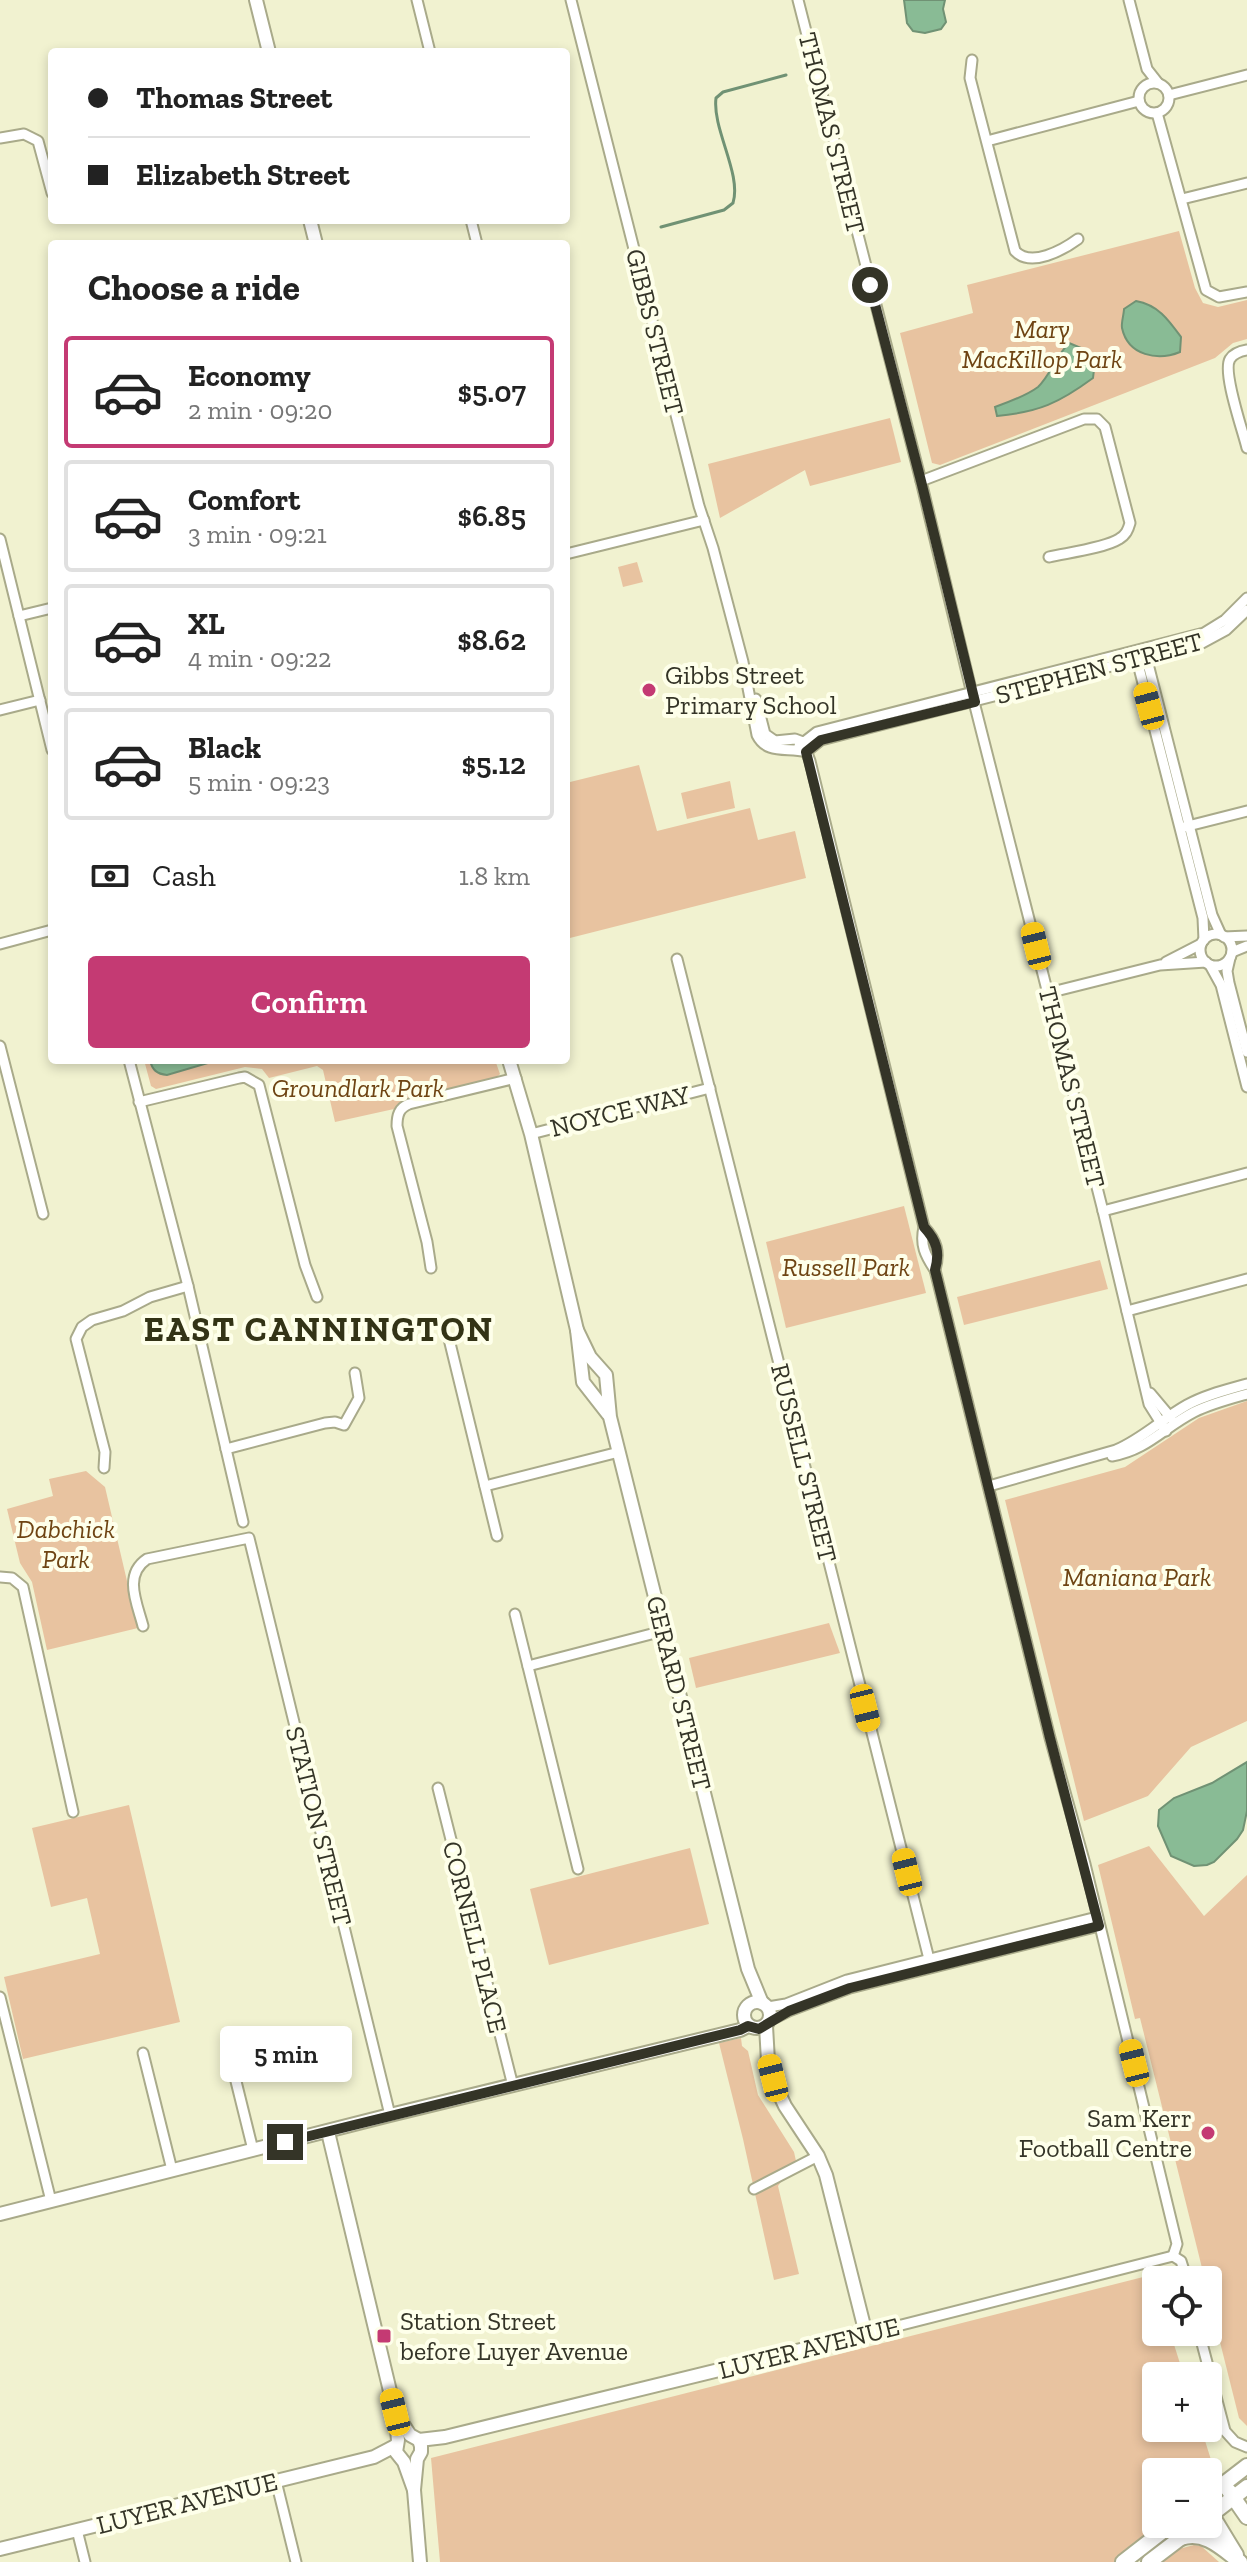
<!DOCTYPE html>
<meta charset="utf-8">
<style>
body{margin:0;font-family:"Zilla Slab",serif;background:#f6f6f6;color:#222;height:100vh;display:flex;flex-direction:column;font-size:30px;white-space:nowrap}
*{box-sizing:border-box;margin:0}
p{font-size:26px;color:#767676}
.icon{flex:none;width:44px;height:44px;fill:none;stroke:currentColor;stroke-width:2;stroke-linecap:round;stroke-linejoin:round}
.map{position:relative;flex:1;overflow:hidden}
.side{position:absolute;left:48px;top:240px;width:522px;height:824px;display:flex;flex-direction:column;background:#fff;border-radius:8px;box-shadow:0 4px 12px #0003}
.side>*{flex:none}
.hud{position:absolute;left:48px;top:48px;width:522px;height:176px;border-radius:8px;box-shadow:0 4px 12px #0003;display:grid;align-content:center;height:176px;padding:0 40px;background:#fff}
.fabs{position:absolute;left:1142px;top:2266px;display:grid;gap:16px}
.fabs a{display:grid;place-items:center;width:80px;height:80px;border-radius:8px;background:#fff;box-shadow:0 4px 12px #0003;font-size:40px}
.end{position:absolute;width:36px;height:36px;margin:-18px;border:10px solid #343427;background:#fff;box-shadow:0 0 0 4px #fff}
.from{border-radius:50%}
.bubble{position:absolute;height:56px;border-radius:8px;background:#fff;box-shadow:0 4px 12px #0003;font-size:26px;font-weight:600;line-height:56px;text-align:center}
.car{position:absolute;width:24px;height:48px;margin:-24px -12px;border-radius:10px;box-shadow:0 0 6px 2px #0007;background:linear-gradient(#f5c518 24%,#345 0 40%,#f5c518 0 76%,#345 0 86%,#f5c518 0)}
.hud b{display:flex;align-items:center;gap:28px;height:76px;font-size:30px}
.hud b+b{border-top:2px solid #e0e0e0}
.hud i{width:20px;height:20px;background:#222}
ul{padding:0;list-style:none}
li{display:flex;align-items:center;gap:24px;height:112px;margin:0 16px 12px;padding:0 24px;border:4px solid #e0e0e0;border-radius:8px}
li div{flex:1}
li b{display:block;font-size:30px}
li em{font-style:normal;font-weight:600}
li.on{border-color:#c43a73}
li>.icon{width:72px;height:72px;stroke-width:1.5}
h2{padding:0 40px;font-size:36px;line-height:96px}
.pay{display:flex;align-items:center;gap:20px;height:88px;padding:0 40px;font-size:30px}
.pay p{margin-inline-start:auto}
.cta{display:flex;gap:16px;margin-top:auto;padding:16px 40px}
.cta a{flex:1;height:92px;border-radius:8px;background:#c43a73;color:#fff;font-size:32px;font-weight:600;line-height:92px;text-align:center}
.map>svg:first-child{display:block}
.green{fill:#e8c3a0}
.water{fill:#89bb95;stroke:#709274;stroke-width:2}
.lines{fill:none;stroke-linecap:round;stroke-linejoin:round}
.stream{stroke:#709274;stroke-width:3}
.minor-casing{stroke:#a9aa8a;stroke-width:13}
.tertiary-casing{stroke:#a9aa8a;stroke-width:16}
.primary-casing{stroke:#a9aa8a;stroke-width:18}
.minor{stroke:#fff;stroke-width:9}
.tertiary{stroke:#fff;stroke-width:12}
.primary{stroke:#fff;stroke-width:14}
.route{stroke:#343427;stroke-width:10}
.poi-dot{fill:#c43a73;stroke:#feffea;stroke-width:3}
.labels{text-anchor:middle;stroke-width:8;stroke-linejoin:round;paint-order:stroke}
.street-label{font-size:26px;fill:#343427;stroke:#feffea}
.park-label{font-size:26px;font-style:italic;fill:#6e4413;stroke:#feffea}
.poi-label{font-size:26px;fill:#343427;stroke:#feffea;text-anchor:start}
.district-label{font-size:34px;font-weight:bold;letter-spacing:2px;fill:#333316;stroke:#feffea}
</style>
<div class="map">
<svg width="1247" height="2562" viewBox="0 0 1247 2562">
<rect width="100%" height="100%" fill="#f1f2d0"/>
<g class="green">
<path d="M1179 231 1195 288 1203 303 1218 307 1247 300V339L1233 343 1215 358 940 465 932 463 900 333 973 313 967 285Z"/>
<path d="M890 418 901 462 810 486 805 470 720 518 708 464Z"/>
<path d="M637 562 643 582 623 587 618 567Z"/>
<path d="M639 765 657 831 750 808 758 840 795 831 806 878 566 939V783Z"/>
<path d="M730 781 735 808 687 819 681 793Z"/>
<path d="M144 1060H495L500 1074 495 1079 398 1104 394 1109 335 1122 323 1070 317 1066 269 1078 262 1069 245 1067 156 1089 151 1086Z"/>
<path d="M904 1206 926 1293 786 1328 766 1242Z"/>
<path d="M1100 1260 1108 1289 964 1325 957 1297Z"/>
<path d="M1247 1401V1721L1191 1747 1148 1796 1084 1821 1005 1500 1125 1467 1199 1418Z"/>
<path d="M86 1471 105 1487 138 1628 47 1650 32 1582 20 1563 7 1509 53 1496 49 1479Z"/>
<path d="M829 1623 840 1653 696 1688 689 1658Z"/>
<path d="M129 1805 180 2022 23 2059 4 1977 100 1954 87 1898 51 1907 32 1828Z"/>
<path d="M1149 1846 1204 1916 1247 1875V2426L1239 2418 1208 2294V2280H1205L1140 2018 1135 2019 1098 1865Z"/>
<path d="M690 1848 709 1924 549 1965 530 1889Z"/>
<path d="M741 2038 742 2046 748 2051 758 2095 794 2152 796 2161 778 2186 799 2274 774 2280 743 2139 719 2043Z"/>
<path d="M1151 2275 1156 2290V2332H1170L1184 2376H1156V2428H1201L1218 2482 1208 2489V2472H1156V2524H1164L1116 2562H440L431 2458Z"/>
<path d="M1194 2545 1201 2546 1219 2562H1162L1179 2549Z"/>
</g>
<g class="water">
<path d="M904 0H945L943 9 946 22 941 29 925 33 913 31 907 23Z"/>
<path d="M1136 301C1158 305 1168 319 1181 337L1180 352C1158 361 1128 356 1122 328 1121 323 1124 314 1124 309Z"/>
<path d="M1069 343 1086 350 1095 361 1093 378C1059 403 1039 412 997 416L995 407C1009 402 1026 396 1038 387 1050 376 1056 356 1069 343Z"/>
<path d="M150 1060H218L167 1075C157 1074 152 1070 150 1060Z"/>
<path d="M1247 1762V1811L1243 1830 1237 1839 1214 1862 1207 1865 1194 1866 1171 1856 1158 1826 1159 1810 1174 1798 1212 1783Z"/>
</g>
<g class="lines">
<path class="stream" d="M661 227 724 210 733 203C742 174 712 129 716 98L723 92 786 75"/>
<defs>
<g id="minor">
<path d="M417 0 430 52"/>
<path d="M571 0 699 506 713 548 743 662 757 735C767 755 787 747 806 752"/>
<path d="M798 0 921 481 975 706 1103 1211 1149 1404 1166 1431"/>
<path d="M1129 0 1147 69 1158 83"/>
<path d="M972 60 970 78 1015 251C1031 268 1063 250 1078 239"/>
<circle cx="1154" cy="98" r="15"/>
<path d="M1169 95 1247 75"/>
<path d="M1157 113 1206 290 1219 297 1247 292"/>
<path d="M0 138 24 134 38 141 52 193"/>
<path d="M987 141 1139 101"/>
<path d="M1182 199 1247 183"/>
<path d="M471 220 477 244"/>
<path d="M1247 350C1241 351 1234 353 1230 359 1222 372 1243 431 1247 448"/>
<path d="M921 481 1084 419H1097L1105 427 1130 523C1128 530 1126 535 1119 539 1105 548 1066 553 1049 557"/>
<path d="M0 539 52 750"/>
<path d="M566 554 704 520"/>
<path d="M19 616 52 608"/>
<path d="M1145 652 1212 915 1221 935"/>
<path d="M1136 656 1203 918 1204 940"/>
<path d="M756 699 765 734 775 741 795 739 803 742"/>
<path d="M0 710 40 700"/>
<path d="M803 742 810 761 924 1227C920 1245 925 1255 935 1270L1050 1738 1085 1864 1177 2244 1173 2256"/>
<path d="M799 746 817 732 1204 633 1225 620 1247 598"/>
<path d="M806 752 821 740 1202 643 1226 630 1247 610"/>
<path d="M1184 827 1247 811"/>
<circle cx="1216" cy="950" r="16"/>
<path d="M1224 937 1247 936"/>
<path d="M0 944 52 930"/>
<path d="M1232 952 1247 946"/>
<path d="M1230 958 1227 971 1229 983 1247 1052"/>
<path d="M677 959 931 1967"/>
<path d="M1166 962 1201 944"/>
<path d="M1210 965 1221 985 1247 1087"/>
<path d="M1048 993 1160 965 1206 962"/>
<path d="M0 1046 43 1214"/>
<path d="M129 1060 188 1286 243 1522"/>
<path d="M139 1102 239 1078 245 1077 259 1085 305 1265 317 1297"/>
<path d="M531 1134 710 1088"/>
<path d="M1103 1211 1247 1173"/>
<path d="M924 1227C937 1241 940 1252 935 1270"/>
<path d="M431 1268 427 1242 397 1126C397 1115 399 1108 409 1104L516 1078"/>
<path d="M1127 1311 1247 1279"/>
<path d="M449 1339 497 1536"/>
<path d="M1150 1393 1171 1418"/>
<path d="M226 1449 325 1423 335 1422 344 1425 359 1398 355 1373"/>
<path d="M1112 1456C1147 1450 1163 1428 1194 1412 1210 1404 1229 1399 1247 1394"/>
<path d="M104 1468 105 1452 76 1339 82 1327 92 1320 123 1311 150 1297 188 1286"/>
<path d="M485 1486 619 1452"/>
<path d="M989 1486 1116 1450C1142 1439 1162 1419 1187 1405 1205 1395 1226 1390 1247 1384"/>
<path d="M0 1577 12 1578 23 1587 73 1812"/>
<path d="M515 1614 578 1869"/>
<path d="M143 1626C137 1603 123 1575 147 1559L249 1538 390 2115"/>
<path d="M528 1666 663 1631"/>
<path d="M438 1788 513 2086"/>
<path d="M0 1997 51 2201"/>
<path d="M768 2007 786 2004 847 1980 1097 1917"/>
<path d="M769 2021 789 2011 850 1988 1099 1926"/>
<path d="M228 2049 253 2150"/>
<path d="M143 2053 172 2170"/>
<path d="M754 2189 818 2156"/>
<path d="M1173 2256 1181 2261 1187 2280"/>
<path d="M1199 2332 1225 2431 1235 2442 1247 2447"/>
<path d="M866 2334 1173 2256"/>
<path d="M276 2481 296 2562"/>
<path d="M77 2530 85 2562"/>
</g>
<g id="tertiary">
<path d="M256 0 269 52"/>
<path d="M310 220 316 244"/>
<path d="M509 1060 531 1134 577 1330 583 1382 608 1414"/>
<path d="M577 1330 590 1357 606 1375 610 1417 748 1969 762 2003"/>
<circle cx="757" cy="2015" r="13"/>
<path d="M328 2132 395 2412 398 2440 396 2452 404 2462 414 2490"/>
<path d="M0 2214 390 2115 740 2030 748 2026"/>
<path d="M397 2415 410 2435 419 2440 421 2446V2452L417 2459 414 2490 420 2562"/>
<path d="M419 2440 445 2437 866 2334 826 2175 818 2156 785 2106 778 2091 768 2061 766 2026"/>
<path d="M0 2549 374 2457 395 2446"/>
</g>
<g id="primary">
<path d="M1229 2491 1247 2517"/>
<path d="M1208 2496 1247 2466"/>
<path d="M1208 2509 1236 2555"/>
<path d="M1208 2517 1247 2487"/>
<path d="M1181 2538C1204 2530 1222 2548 1240 2562"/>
<path d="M1123 2562 1172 2524"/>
<path d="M1149 2562 1199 2524"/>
</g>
</defs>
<use href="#minor" class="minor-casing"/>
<use href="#tertiary" class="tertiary-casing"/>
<use href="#primary" class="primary-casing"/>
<use href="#minor" class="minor"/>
<use href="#tertiary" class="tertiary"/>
<use href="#primary" class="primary"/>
</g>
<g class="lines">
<path class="route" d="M285 2142 740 2030 748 2026 759 2029 789 2011 850 1988 1099 1926 1050 1738 935 1270C940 1252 937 1241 924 1227L806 752 821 740 975 702 921 481 870 285"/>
</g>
<g class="poi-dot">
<circle cx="649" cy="690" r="8"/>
<circle cx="1208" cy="2133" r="8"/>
<rect x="376" y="2328" width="16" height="16" rx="4"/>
</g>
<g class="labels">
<g class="street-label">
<text transform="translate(832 133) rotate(76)" y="9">THOMAS STREET</text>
<text transform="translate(655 332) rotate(76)" y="9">GIBBS STREET</text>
<text transform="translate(1099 668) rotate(-15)" y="9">STEPHEN STREET</text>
<text transform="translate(1072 1087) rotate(76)" y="9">THOMAS STREET</text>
<text transform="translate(620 1111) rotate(-14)" y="9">NOYCE WAY</text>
<text transform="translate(804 1463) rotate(76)" y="9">RUSSELL STREET</text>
<text transform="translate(679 1693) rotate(76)" y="9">GERARD STREET</text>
<text transform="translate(319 1826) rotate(76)" y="9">STATION STREET</text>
<text transform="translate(475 1937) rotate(76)" y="9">CORNELL PLACE</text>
<text transform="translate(809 2348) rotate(-14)" y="9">LUYER AVENUE</text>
<text transform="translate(187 2503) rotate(-14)" y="9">LUYER AVENUE</text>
</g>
<g class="park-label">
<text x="1042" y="338">Mary<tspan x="1042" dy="30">MacKillop Park</tspan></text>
<text x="358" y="1097">Groundlark Park</text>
<text x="846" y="1276">Russell Park</text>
<text x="66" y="1538">Dabchick<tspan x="66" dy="30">Park</tspan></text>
<text x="1137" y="1586">Maniana Park</text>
</g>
<g class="poi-label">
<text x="665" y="684">Gibbs Street<tspan x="665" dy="30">Primary School</tspan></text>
<text x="1192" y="2127" text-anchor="end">Sam Kerr<tspan x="1192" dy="30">Football Centre</tspan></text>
<text x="400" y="2330">Station Street<tspan x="400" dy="30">before Luyer Avenue</tspan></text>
</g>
<g class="district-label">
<text x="319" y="1341">EAST CANNINGTON</text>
</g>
</g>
</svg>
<div class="fabs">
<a><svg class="icon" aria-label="locate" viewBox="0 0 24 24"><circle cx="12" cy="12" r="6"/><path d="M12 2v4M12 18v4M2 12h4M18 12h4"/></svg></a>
<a>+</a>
<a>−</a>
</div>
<i class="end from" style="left:870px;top:285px"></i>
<i class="end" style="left:285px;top:2142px"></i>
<div class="bubble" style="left:220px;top:2026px;width:132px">5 min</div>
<i class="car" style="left:1149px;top:706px;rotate:345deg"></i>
<i class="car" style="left:1036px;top:946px;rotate:346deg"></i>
<i class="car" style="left:865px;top:1708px;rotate:166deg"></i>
<i class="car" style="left:907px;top:1872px;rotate:346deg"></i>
<i class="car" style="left:1134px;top:2063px;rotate:346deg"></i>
<i class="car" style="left:773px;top:2078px;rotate:346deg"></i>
<i class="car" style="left:395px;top:2412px;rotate:346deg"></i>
<div class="hud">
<b><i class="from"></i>Thomas Street</b>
<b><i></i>Elizabeth Street</b>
</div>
<section class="side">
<h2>Choose a ride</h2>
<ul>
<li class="on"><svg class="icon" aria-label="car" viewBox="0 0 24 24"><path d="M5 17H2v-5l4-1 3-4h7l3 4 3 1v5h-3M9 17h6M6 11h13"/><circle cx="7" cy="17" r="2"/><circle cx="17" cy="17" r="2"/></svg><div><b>Economy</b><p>2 min · 09:20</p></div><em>$5.07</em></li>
<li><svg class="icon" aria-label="car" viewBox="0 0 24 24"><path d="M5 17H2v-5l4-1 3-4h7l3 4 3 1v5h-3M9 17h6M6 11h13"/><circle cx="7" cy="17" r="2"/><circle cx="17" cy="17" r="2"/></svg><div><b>Comfort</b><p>3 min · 09:21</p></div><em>$6.85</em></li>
<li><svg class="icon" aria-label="car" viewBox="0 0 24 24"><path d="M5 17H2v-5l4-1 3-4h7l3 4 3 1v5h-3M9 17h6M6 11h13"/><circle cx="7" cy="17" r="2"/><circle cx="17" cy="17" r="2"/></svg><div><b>XL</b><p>4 min · 09:22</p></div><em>$8.62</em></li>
<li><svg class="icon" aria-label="car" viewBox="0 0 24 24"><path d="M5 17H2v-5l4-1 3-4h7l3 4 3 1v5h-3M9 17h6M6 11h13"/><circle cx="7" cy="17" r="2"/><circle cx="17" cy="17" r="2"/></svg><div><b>Black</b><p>5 min · 09:23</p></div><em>$5.12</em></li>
</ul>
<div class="pay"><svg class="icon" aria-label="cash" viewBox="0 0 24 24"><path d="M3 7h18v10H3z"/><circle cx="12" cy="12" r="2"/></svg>Cash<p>1.8 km</p></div>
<div class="cta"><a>Confirm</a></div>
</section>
</div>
